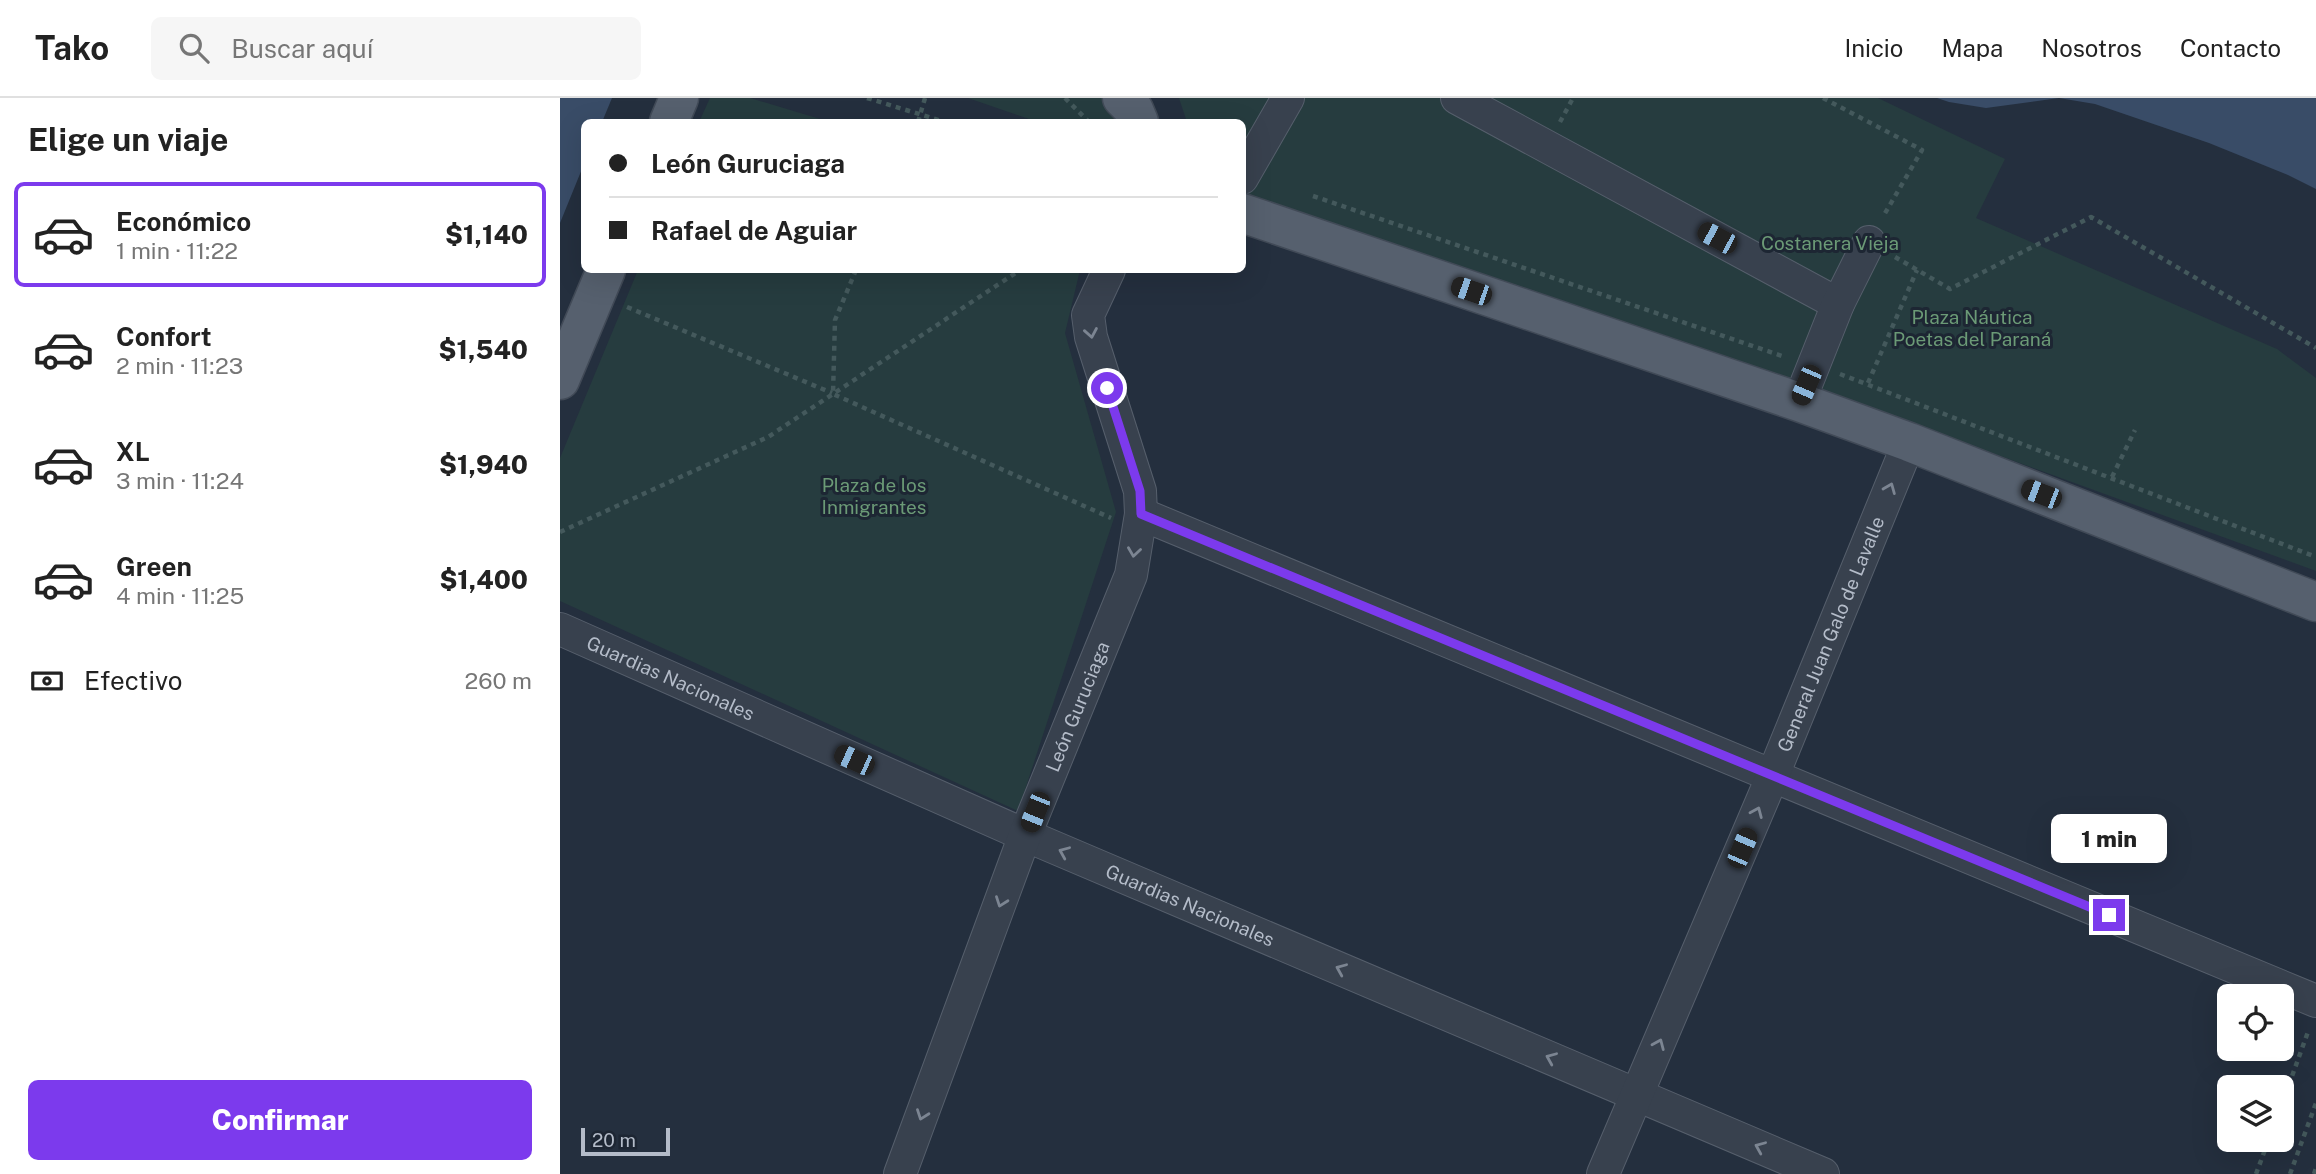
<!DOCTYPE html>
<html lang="es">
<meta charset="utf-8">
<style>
body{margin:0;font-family:"Public Sans",sans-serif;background:#f6f6f6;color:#222;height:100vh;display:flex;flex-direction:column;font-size:26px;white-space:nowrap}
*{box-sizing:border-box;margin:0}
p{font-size:23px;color:#767676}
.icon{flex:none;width:38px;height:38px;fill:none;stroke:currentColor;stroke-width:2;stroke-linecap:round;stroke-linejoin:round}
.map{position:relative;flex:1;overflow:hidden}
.drawer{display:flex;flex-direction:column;background:#fff;width:560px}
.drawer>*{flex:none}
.top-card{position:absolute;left:21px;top:21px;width:665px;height:154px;border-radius:10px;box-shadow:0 7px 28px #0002;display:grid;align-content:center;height:154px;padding:0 28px;background:#fff}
.fabs{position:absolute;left:1657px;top:886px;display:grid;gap:14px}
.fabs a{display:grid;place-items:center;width:77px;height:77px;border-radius:10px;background:#fff;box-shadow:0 7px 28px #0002;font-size:35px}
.scale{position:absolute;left:21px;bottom:18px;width:89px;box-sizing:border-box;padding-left:7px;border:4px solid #b4bcc9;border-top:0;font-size:19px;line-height:24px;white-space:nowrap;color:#b4bcc9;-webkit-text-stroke:5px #1d2633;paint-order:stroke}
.end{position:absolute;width:32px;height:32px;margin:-16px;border:9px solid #7c3aed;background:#fff;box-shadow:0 0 0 4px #fff}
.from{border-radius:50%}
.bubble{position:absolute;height:49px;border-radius:10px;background:#fff;box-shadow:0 7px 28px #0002;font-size:23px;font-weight:800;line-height:49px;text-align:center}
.car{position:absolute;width:21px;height:42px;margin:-21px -10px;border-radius:9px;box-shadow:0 0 5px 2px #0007;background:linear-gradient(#222 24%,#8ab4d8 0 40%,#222 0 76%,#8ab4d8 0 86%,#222 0)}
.top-card b{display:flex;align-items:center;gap:24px;height:66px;font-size:26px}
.top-card b+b{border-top:2px solid #e0e0e0}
.top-card i{width:18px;height:18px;background:#222}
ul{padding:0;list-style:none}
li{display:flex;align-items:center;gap:21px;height:105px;margin:0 14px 10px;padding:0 14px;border:4px solid transparent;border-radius:10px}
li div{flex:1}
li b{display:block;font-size:26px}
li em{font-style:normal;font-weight:800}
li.current{border-color:#7c3aed}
li>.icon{width:63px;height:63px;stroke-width:1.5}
h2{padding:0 28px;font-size:32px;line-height:84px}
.pay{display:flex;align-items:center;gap:18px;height:77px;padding:0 28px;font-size:26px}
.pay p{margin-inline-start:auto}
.primary-button{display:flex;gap:14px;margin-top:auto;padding:14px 28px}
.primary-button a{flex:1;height:80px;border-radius:10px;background:#7c3aed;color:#fff;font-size:28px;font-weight:800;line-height:80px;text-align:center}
header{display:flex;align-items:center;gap:42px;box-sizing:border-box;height:98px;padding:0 35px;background:#fff;border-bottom:2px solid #e0e0e0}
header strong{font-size:33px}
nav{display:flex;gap:38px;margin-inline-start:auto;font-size:24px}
.search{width:490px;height:63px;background:#f6f6f6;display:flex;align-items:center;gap:18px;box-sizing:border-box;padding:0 24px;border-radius:10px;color:#767676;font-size:26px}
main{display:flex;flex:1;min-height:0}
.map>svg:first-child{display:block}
.green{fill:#263c3f}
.water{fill:#394c67}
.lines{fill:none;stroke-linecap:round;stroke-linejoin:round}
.minor-casing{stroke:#565f6c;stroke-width:34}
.major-casing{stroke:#414a57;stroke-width:41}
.path{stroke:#44595c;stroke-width:4.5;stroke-dasharray:5 5;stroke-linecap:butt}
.minor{stroke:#38414e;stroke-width:32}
.major{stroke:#56606e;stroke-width:38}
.oneway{stroke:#7c8592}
.route{stroke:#7c3aed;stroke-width:9}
.labels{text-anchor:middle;stroke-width:6;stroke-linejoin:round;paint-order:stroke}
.park-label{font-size:19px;fill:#6b9a76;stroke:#1d2633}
.street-label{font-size:19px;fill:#b4bcc9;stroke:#1d2633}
</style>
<header>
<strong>Tako</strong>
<div class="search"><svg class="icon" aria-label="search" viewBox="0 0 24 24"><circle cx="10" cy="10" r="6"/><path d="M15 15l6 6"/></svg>Buscar aquí</div>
<nav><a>Inicio</a><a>Mapa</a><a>Nosotros</a><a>Contacto</a></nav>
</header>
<main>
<section class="drawer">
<h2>Elige un viaje</h2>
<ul>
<li class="current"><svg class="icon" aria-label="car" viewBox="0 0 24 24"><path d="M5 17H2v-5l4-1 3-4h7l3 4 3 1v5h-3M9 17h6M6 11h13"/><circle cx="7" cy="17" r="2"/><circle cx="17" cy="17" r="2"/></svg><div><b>Económico</b><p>1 min · 11:22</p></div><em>$1,140</em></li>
<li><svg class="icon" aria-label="car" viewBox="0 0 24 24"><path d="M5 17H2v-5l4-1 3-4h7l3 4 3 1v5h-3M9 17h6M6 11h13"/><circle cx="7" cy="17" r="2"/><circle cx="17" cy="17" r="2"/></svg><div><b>Confort</b><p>2 min · 11:23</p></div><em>$1,540</em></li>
<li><svg class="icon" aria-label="car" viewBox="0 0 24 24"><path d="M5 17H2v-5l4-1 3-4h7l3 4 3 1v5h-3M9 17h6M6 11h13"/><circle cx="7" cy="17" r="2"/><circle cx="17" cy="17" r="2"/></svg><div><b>XL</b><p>3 min · 11:24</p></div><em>$1,940</em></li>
<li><svg class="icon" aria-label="car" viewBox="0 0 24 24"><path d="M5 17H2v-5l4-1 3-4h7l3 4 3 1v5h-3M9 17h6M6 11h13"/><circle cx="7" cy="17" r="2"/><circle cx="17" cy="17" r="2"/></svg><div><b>Green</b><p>4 min · 11:25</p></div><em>$1,400</em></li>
</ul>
<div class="pay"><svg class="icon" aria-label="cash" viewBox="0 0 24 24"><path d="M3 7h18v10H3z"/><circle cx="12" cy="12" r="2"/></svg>Efectivo<p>260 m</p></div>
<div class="primary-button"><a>Confirmar</a></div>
</section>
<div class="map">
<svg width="1756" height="1076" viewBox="0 0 1756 1076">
<rect width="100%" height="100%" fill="#242f3e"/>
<g class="green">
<path d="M150 0H190L270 24H139Z"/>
<path d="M408 0H544L557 14V24H478Z"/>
<path d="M619 0H1318L1445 61 1416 120 1717 251 1756 280V473L1339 321 683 104 682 24H627Z"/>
<path d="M78 172H520L505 235 556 414 458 713 0 503V360Z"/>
</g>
<g class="water">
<path d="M0 0H52L42 24H24V66L0 125Z"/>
<path d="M1377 0H1756V91L1728 77 1649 45 1535 6 1499 0 1426 10 1389 4Z"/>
</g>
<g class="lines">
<defs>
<g id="minor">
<path d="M897 0 1278 206"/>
<path d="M682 80 728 0"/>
<path d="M1239 304 1278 206 1309 144"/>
<path d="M581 416 1756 903"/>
<path id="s1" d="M0 531 465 737 1263 1076"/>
<path id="s2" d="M340 1076 465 737 571 477 581 416 580 393 531 239 528 217 549 172"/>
<path id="s3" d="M1043 1076 1213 677 1349 344"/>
</g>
<g id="major">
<path d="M562 0 574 12 579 24"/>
<path d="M109 24 119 0"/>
<path d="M682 115 1239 304 1349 344 1756 504"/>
<path d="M0 282 46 172"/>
</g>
</defs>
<use href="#minor" class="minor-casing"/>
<use href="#major" class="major-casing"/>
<g class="path">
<path d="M307 0 385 24"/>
<path d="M505 0 529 24"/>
<path d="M1263 0 1362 52 1324 117"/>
<path d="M358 24 365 0"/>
<path d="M1000 24 1013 0"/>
<path d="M753 98 1225 259"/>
<path d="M1335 159 1390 191 1531 119 1756 250"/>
<path d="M296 172 275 222 273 296 551 420"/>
<path d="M67 209 272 295"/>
<path d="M1280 276 1756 459"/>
<path d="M1308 285 1357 172"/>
<path d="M1552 379 1575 332"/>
<path d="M0 434 208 339 460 172"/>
<path d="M1722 1006 1749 931"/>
<path d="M1696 1076 1709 1041"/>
<path d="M1730 1076 1756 1005"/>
<path d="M1754 1076 1756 1070"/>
</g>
<use href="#minor" class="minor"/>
<use href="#major" class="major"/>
</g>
<defs><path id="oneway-chevron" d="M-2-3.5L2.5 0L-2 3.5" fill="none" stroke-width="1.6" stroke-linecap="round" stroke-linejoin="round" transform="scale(1.75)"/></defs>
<g class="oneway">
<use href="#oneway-chevron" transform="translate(531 235) rotate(80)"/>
<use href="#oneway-chevron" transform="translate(1330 390) rotate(-68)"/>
<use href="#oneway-chevron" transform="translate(574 454) rotate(98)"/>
<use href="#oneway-chevron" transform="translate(1197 714) rotate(-67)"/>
<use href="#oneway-chevron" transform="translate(504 754) rotate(-157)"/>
<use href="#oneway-chevron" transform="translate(441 804) rotate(110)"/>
<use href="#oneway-chevron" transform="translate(781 871) rotate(-157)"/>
<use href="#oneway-chevron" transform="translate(1099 946) rotate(-67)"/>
<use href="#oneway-chevron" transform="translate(991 960) rotate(-157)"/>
<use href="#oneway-chevron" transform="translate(362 1017) rotate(110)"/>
<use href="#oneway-chevron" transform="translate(1200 1049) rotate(-157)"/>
</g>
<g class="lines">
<path class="route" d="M547 290 580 393 581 416 1549 817"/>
</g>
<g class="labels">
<g class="park-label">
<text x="1270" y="152">Costanera Vieja</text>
<text x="1412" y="226">Plaza Náutica<tspan x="1412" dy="22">Poetas del Paraná</tspan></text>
<text x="314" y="394">Plaza de los<tspan x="314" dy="22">Inmigrantes</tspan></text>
</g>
<g class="street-label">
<text dy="7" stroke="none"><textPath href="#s3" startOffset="586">General Juan Galo de Lavalle</textPath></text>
<text dy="7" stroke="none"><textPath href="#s1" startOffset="121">Guardias Nacionales</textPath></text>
<text dy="7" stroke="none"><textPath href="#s2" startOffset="500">León Guruciaga</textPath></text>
<text dy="7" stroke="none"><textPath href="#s1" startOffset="688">Guardias Nacionales</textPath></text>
</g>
</g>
</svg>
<div class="fabs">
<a><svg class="icon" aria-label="locate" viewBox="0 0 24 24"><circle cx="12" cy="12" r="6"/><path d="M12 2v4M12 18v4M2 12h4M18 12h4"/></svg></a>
<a><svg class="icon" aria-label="layers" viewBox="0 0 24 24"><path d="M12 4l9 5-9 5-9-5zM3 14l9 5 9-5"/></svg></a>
</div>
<div class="scale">20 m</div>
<i class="end from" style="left:547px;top:290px"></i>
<i class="end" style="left:1549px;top:817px"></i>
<div class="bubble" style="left:1491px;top:716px;width:116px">1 min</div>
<i class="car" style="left:1157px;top:140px;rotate:298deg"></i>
<i class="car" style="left:911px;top:193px;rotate:289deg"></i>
<i class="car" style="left:1246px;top:287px;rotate:203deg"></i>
<i class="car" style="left:1481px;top:396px;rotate:291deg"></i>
<i class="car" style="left:294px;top:662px;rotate:294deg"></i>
<i class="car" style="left:475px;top:714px;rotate:202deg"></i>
<i class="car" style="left:1182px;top:750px;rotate:23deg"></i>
<div class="top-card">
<b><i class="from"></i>León Guruciaga</b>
<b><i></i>Rafael de Aguiar</b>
</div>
</div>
</main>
